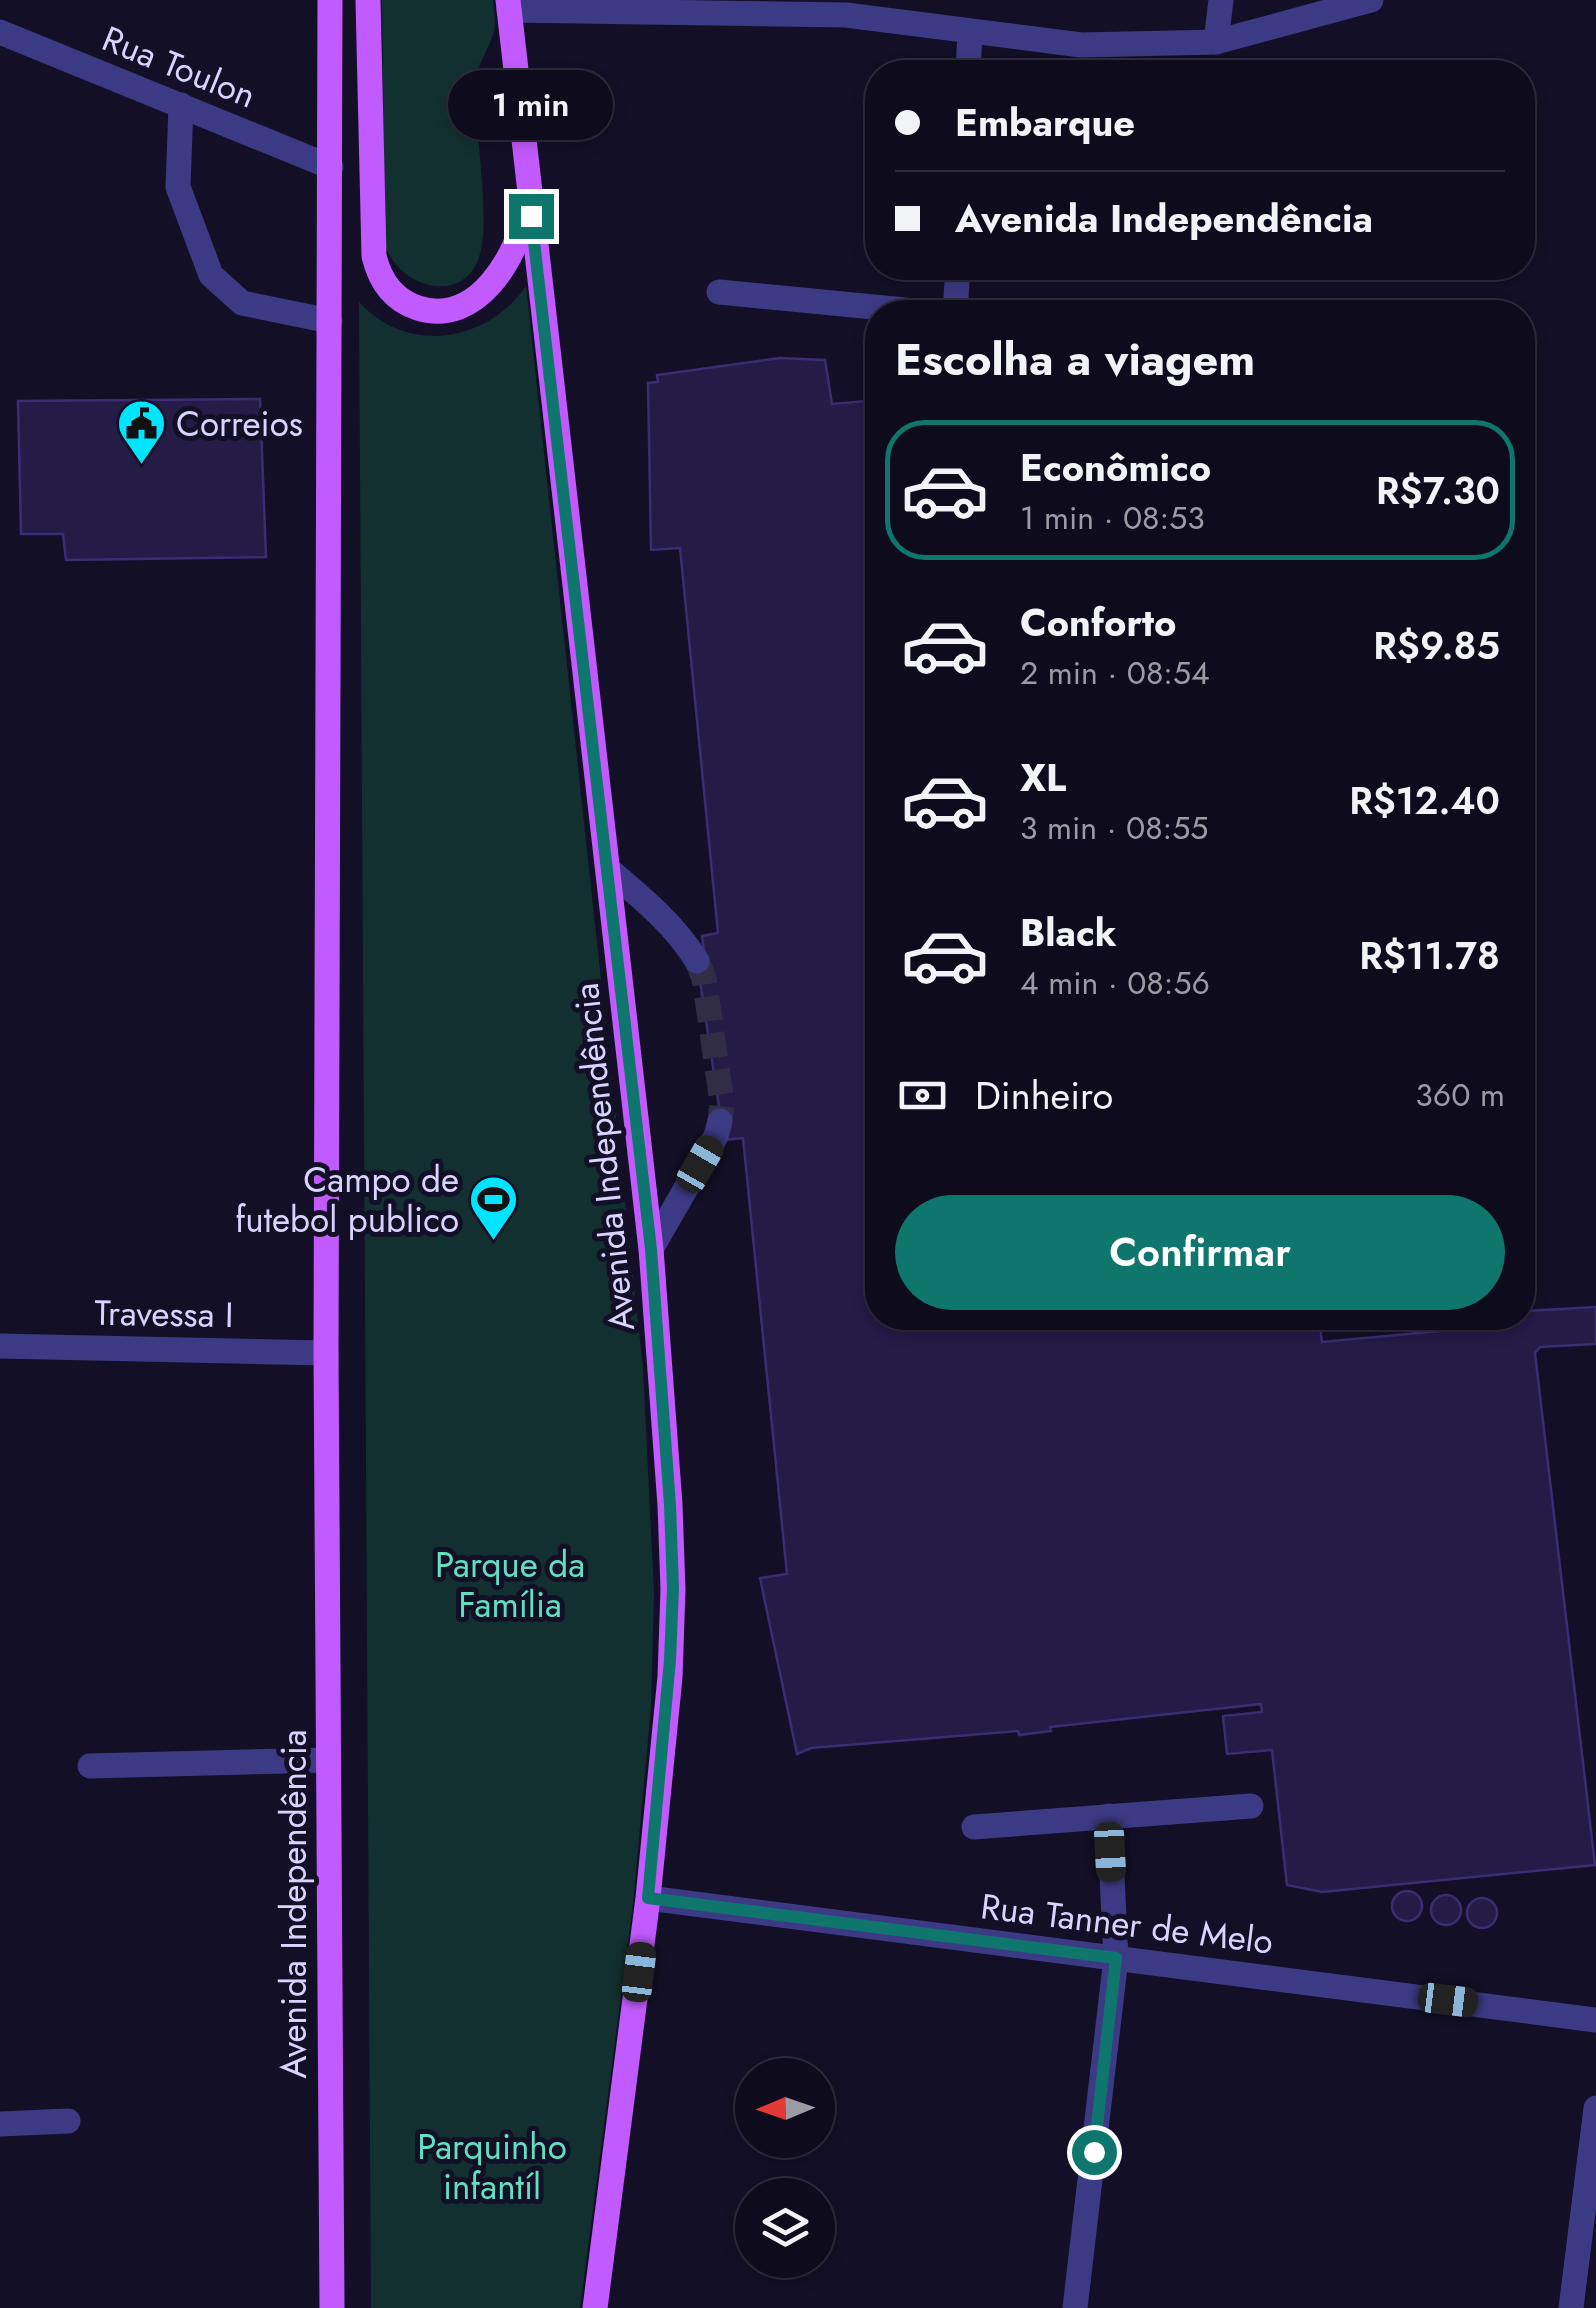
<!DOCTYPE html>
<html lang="pt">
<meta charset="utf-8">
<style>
body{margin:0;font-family:Jost,sans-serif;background:#1c1929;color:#f1f3f6;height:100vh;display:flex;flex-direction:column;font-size:38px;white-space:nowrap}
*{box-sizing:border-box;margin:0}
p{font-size:32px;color:#9b9ba3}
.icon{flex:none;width:55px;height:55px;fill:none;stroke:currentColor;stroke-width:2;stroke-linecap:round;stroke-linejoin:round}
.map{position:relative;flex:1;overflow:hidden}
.side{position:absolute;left:865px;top:300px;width:670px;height:1030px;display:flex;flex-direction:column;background:#0e0b1c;border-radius:40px;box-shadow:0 5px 15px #0003,0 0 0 2px #2e2b3b}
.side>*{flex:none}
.banner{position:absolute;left:865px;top:60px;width:670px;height:220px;border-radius:40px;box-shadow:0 5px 15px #0003,0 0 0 2px #2e2b3b;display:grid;align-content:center;height:220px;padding:0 30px;background:#0e0b1c}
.needle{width:65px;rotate:268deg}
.controls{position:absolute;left:735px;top:2058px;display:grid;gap:20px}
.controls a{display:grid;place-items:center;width:100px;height:100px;border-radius:50%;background:#0e0b1c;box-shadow:0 5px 15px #0003,0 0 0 2px #2e2b3b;font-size:50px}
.end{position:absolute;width:45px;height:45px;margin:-22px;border:12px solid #0f766e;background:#fff;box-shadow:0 0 0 5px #fff}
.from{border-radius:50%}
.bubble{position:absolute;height:70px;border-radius:35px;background:#0e0b1c;box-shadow:0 5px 15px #0003,0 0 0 2px #2e2b3b;font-size:32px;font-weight:600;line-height:70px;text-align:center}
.car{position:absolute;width:30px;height:60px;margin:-30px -15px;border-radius:12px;box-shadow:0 0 8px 2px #0007;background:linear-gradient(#222 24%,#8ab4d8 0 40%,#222 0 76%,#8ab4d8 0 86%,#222 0)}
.banner b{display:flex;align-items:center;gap:35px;height:95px;font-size:38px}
.banner b+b{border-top:2px solid #2e2b3b}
.banner i{width:25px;height:25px;background:#f1f3f6}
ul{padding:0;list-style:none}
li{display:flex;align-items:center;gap:30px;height:140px;margin:0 20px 15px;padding:0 10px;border:5px solid transparent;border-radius:40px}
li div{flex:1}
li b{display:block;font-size:38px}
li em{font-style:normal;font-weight:600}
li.active{border-color:#0f766e}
li>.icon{width:90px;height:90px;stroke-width:1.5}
h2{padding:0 30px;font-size:45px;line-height:120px}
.pay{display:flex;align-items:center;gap:25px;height:110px;padding:0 30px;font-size:38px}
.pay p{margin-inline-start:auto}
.cta{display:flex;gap:20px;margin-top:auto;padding:20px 30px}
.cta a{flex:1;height:115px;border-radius:60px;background:#0f766e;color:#fff;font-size:40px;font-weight:600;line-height:115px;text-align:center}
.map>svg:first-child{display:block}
.green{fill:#12302f}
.building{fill:#241b47;stroke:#3b2d73;stroke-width:2.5}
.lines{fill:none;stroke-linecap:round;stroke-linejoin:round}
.minor-tunnel{stroke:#312d47;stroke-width:25;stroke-dasharray:25 12;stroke-linecap:butt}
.minor{stroke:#3d3a85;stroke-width:25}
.major{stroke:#c25bff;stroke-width:25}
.route{stroke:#0f766e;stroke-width:12}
.labels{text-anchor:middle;stroke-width:10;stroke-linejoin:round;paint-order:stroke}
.street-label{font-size:35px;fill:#d9d4ff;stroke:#130f26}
.poi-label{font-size:35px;fill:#d9d4ff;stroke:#130f26;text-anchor:start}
.park-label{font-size:35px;fill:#5fe0c0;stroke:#130f26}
</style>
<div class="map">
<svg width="1596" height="2308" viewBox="0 0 1596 2308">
<rect width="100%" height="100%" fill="#130f26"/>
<g class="green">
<path d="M382 0H493C494 10 496 22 494 31 490 48 477 64 476 82 473 129 493 222 478 260 460 306 397 286 385 244Z"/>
<path d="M526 286 643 1368 654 1592 651 1707 633 1904 580 2308H371L359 302C407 355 487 343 526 286Z"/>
</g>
<g class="building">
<path d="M780 358 825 360 832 404 878 400V1318H1319L1322 1342 1461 1329 1460 1318H1522V1311L1596 1307V1344L1540 1347 1535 1353 1595 1865 1322 1892 1287 1885 1272 1750 1227 1754 1223 1716 1262 1712 1261 1704 1050 1727 1051 1731 1019 1735 1018 1731 811 1748 797 1754 760 1578 787 1574 743 1138 724 1140 697 961 705 960 702 936 718 933 680 548 651 550 648 383 658 382 657 375Z"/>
<path d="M260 399 266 557 66 560 63 534H21L18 401Z"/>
<circle cx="1407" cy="1906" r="15"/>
<circle cx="1446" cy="1910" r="15"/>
<circle cx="1482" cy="1913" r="15"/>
</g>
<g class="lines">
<path class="minor-tunnel" d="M697 961 704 978 722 1102 720 1121"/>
<g class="minor">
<path d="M509 10 846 15 1081 45 1216 42 1371 0"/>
<path d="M0 32 331 167"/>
<path d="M1216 42 1221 0"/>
<path d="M968 72 970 32"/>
<path d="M181 105 178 187 211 275 242 303 330 321"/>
<path d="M719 292 925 312"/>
<path d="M955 312 958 268"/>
<path d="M609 870C642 898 674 924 697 961"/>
<path d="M651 1249 716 1136 720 1121"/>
<path d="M0 1346 326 1353"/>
<path d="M90 1766 328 1760"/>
<path d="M974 1827 1251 1806"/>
<path d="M648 1898 1596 2020"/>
<path d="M0 2124 68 2121"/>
<path d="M1075 2308 1116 1958 1109 1816"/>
<path d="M1571 2308 1596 2108"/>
</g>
<g class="major">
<path d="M330 0 326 1353 332 2308"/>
<path d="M368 0 374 256C380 281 393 300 418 308 477 327 517 257 527 208"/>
<path d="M508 0 651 1249 670 1505 673 1589 670 1677 648 1898 595 2308"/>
</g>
</g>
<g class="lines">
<path class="route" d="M531 216 651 1249 670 1505 673 1589 670 1660 648 1898 1116 1958 1094 2152"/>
</g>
<defs>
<symbol id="civic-pin" viewBox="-11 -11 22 30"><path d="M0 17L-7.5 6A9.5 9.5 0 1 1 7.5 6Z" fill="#00e5ff" stroke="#130f26"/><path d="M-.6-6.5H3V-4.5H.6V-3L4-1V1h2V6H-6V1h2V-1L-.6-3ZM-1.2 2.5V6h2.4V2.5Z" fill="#111"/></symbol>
<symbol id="stadium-pin" viewBox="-11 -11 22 30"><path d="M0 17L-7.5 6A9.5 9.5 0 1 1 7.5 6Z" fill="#00e5ff" stroke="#130f26"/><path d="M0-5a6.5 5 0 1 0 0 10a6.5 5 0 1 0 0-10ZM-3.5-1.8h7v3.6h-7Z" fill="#111"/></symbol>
</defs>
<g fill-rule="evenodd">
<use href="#civic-pin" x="114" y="396" width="55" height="75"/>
<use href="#stadium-pin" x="466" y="1172" width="55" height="75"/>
</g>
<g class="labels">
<g class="street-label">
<text transform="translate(179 67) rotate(22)" y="12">Rua Toulon</text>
<text transform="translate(604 1157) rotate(-96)" y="12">Avenida Independência</text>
<text transform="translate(164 1314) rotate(1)" y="12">Travessa I</text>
<text transform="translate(294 1904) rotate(-90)" y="12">Avenida Independência</text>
<text transform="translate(1127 1924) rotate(7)" y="12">Rua Tanner de Melo</text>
</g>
<g class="poi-label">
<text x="176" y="436">Correios</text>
<text x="459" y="1192" text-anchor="end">Campo de<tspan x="459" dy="40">futebol publico</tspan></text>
</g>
<g class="park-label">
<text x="510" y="1577">Parque da<tspan x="510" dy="40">Família</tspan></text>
<text x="492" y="2159">Parquinho<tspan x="492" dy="40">infantíl</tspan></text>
</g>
</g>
</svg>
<div class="controls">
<a><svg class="needle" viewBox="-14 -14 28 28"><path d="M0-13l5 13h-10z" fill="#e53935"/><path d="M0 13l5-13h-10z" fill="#9b9ba3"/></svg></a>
<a><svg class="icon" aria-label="layers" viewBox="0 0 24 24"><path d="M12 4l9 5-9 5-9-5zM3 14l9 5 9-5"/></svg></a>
</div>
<i class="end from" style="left:1094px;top:2152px"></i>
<i class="end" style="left:531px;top:216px"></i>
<div class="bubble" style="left:448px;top:70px;width:165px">1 min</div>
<i class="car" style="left:700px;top:1164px;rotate:30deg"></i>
<i class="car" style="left:1110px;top:1852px;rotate:177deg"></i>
<i class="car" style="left:639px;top:1972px;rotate:7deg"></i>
<i class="car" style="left:1448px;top:2000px;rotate:97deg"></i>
<div class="banner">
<b><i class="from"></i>Embarque</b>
<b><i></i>Avenida Independência</b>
</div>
<section class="side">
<h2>Escolha a viagem</h2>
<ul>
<li class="active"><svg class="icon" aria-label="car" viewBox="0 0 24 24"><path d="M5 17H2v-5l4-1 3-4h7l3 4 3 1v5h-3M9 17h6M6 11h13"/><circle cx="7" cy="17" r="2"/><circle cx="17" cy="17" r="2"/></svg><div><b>Econômico</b><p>1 min · 08:53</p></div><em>R$7.30</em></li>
<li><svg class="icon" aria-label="car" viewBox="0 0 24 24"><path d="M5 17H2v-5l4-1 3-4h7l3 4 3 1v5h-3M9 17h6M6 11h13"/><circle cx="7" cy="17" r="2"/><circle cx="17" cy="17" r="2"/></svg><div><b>Conforto</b><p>2 min · 08:54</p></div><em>R$9.85</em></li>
<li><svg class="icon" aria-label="car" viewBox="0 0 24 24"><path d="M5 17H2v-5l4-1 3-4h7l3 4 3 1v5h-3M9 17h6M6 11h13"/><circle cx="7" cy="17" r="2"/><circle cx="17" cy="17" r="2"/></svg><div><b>XL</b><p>3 min · 08:55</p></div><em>R$12.40</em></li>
<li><svg class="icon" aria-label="car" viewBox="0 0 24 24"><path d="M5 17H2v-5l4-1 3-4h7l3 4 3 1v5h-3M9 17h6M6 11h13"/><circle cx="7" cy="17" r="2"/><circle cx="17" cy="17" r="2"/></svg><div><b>Black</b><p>4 min · 08:56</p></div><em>R$11.78</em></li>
</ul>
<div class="pay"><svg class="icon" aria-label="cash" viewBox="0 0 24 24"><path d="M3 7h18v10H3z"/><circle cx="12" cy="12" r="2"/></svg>Dinheiro<p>360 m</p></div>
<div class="cta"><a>Confirmar</a></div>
</section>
</div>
